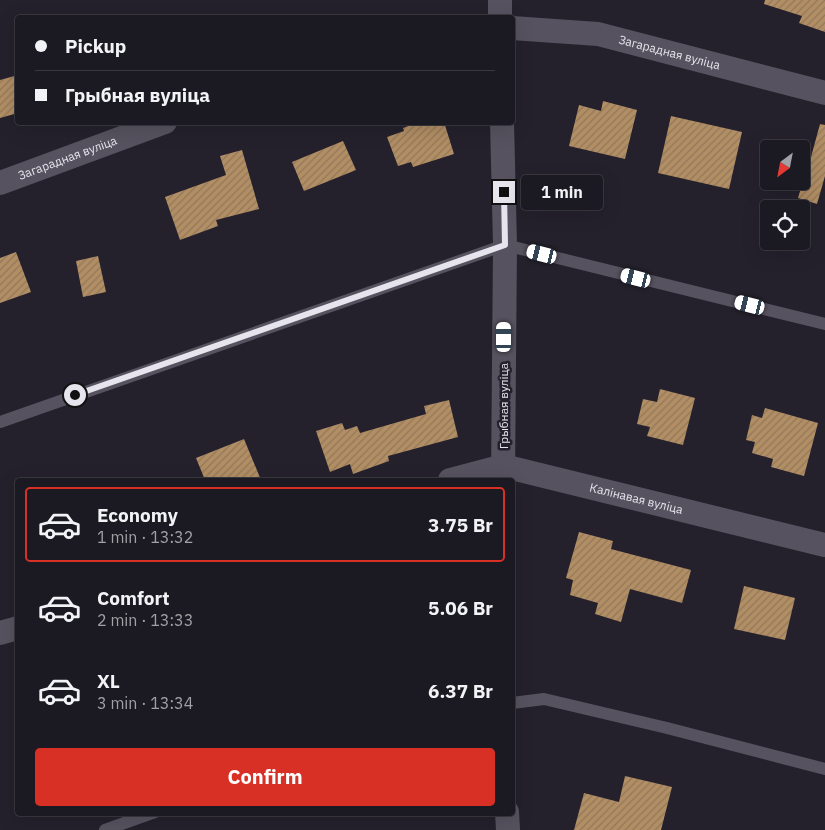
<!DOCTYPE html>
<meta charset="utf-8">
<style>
body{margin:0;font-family:"IBM Plex Sans",sans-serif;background:#28262e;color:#f1f3f6;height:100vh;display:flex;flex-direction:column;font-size:19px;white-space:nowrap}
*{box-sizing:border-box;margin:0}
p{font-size:16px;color:#a0a0a5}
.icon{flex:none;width:28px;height:28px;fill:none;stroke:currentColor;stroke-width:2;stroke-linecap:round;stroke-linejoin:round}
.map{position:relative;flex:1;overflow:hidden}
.side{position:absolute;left:15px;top:478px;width:500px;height:338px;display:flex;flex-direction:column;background:#1b1921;border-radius:5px;box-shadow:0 5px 20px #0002,0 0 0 1px #39383f}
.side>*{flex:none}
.guide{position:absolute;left:15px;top:15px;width:500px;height:110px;border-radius:5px;box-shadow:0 5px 20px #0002,0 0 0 1px #39383f;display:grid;align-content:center;height:110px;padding:0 20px;background:#1b1921}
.needle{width:32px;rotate:212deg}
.tools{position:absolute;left:760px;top:140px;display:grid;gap:10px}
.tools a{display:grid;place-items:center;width:50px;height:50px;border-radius:5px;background:#1b1921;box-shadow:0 5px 20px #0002,0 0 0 1px #39383f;font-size:25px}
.end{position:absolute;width:22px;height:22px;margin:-11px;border:6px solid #e6e4ec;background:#111;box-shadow:0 0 0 2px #111}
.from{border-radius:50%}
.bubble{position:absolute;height:35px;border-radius:5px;background:#1b1921;box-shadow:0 5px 20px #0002,0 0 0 1px #39383f;font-size:16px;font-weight:700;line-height:35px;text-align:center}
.car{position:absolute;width:15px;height:30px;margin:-15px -8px;border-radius:6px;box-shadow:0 0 4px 1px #0007;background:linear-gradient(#fff 24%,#345 0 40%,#fff 0 76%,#345 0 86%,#fff 0)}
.guide b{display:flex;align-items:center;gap:18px;height:48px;font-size:19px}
.guide b+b{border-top:1px solid #39383f}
.guide i{width:12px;height:12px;background:#f1f3f6}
ul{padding:9px 0 0;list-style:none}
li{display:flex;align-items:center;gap:15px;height:75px;margin:0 10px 8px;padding:0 10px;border:2px solid transparent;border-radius:5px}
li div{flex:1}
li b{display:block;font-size:19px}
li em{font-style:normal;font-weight:700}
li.active{border-color:#d93025}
li>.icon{width:45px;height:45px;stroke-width:1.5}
.primary-button{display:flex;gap:10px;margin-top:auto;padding:10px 20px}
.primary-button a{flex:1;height:58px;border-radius:5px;background:#d93025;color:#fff;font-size:20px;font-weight:700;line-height:58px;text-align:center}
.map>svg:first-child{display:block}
.building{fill:url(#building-hatch)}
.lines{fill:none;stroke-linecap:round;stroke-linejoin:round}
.lane{stroke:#56525f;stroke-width:12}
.street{stroke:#56525f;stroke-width:24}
.route{stroke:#e6e4ec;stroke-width:6}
.labels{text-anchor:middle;stroke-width:5;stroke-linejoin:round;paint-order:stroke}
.street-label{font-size:12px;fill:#e6e4ec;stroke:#24212c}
</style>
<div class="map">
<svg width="825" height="830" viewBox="0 0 825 830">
<defs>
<pattern id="building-hatch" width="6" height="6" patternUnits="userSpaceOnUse" patternTransform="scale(1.25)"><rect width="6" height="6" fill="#b28e64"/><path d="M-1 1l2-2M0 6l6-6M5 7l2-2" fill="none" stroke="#91785b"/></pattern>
</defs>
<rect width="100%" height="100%" fill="#24212c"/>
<g class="building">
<path d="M765 0H825V32L799 23 802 16 764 4Z"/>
<path d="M18 75V113L0 118V80Z"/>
<path d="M603 101 637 110 625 159 569 146 579 105 601 111Z"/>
<path d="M671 116 742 132 729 189 658 173Z"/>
<path d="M419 122H444L454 154 413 167 411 162 398 166 387 137 404 131 403 128Z"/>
<path d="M820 124 825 125V176L817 204 798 198 801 188V154L811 157Z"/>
<path d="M343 141 356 170 304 191 292 162Z"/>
<path d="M242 150 259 209 216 220 218 226 180 240 165 197 226 175 220 156Z"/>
<path d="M16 252 31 292 0 303V258Z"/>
<path d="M98 256 106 292 83 297 76 261Z"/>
<path d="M660 389 695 398 683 445 647 436 650 427 637 424 643 399 657 402Z"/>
<path d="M449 400 458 437 388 456 389 461 353 474 350 464 330 472 316 431 342 423 345 430 357 426 360 433 426 414 424 406Z"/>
<path d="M765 408 818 423 804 476 771 467 773 459 752 453 755 442 746 440 752 415 762 418Z"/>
<path d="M244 439 261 480H205L196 458Z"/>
<path d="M579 532 613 541 611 549 691 570 682 603 630 589 621 622 595 614 598 603 570 595 573 580 566 578Z"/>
<path d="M744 586 795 598 785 640 734 629Z"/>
<path d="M625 776 672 787 661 830H574L584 793 619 802Z"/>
</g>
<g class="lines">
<g class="lane">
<path d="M0 422 505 245 825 324"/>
<path d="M512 703 544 699 667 728 825 769"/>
<path d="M105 830 155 812"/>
</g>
<g class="street">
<path d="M500 0V18"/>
<path id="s1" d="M512 28 598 34 825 93"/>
<path d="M502 122 505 245 503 480"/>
<path id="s2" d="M0 183 165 122"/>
<path id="s3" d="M450 480 503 466 825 545"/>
<path d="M0 633 18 628"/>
<path d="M507 812 508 830"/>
</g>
</g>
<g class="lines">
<path class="route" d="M75 395 505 245 504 192"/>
</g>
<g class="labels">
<g class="street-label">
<text dy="4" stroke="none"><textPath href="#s1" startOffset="160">Загарадная вуліца</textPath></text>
<text dy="4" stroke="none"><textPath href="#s2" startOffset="72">Загарадная вуліца</textPath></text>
<text transform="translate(504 406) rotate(-90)" y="4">Грыбная вуліца</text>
<text dy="4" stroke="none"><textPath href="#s3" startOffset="192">Калінавая вуліца</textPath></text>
</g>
</g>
</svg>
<div class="tools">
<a><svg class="needle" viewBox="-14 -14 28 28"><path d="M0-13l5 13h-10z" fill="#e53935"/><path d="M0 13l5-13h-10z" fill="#a0a0a5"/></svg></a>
<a><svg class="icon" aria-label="locate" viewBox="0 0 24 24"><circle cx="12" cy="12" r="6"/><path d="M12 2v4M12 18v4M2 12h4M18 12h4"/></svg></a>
</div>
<i class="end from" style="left:75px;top:395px"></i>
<i class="end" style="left:504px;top:192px"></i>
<div class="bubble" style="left:521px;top:175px;width:82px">1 min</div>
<i class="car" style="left:542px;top:254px;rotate:284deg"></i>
<i class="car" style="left:636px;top:278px;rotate:284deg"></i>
<i class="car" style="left:750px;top:305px;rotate:284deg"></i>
<i class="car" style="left:504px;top:337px;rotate:0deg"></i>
<div class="guide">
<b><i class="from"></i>Pickup</b>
<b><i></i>Грыбная вуліца</b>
</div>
<section class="side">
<ul>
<li class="active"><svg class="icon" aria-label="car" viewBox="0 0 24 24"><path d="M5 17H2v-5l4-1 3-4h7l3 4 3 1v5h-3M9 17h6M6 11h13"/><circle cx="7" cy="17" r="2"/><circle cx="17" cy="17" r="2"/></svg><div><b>Economy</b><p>1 min · 13:32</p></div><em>3.75 Br</em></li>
<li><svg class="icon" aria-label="car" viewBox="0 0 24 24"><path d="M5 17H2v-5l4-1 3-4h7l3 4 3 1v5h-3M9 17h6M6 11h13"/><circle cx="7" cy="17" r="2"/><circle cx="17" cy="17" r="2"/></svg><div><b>Comfort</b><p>2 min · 13:33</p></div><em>5.06 Br</em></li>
<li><svg class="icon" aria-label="car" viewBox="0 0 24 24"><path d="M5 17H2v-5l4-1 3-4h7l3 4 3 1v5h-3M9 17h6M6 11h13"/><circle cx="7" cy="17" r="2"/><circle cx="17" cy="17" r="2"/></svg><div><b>XL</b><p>3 min · 13:34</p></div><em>6.37 Br</em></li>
</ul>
<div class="primary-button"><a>Confirm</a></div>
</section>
</div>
